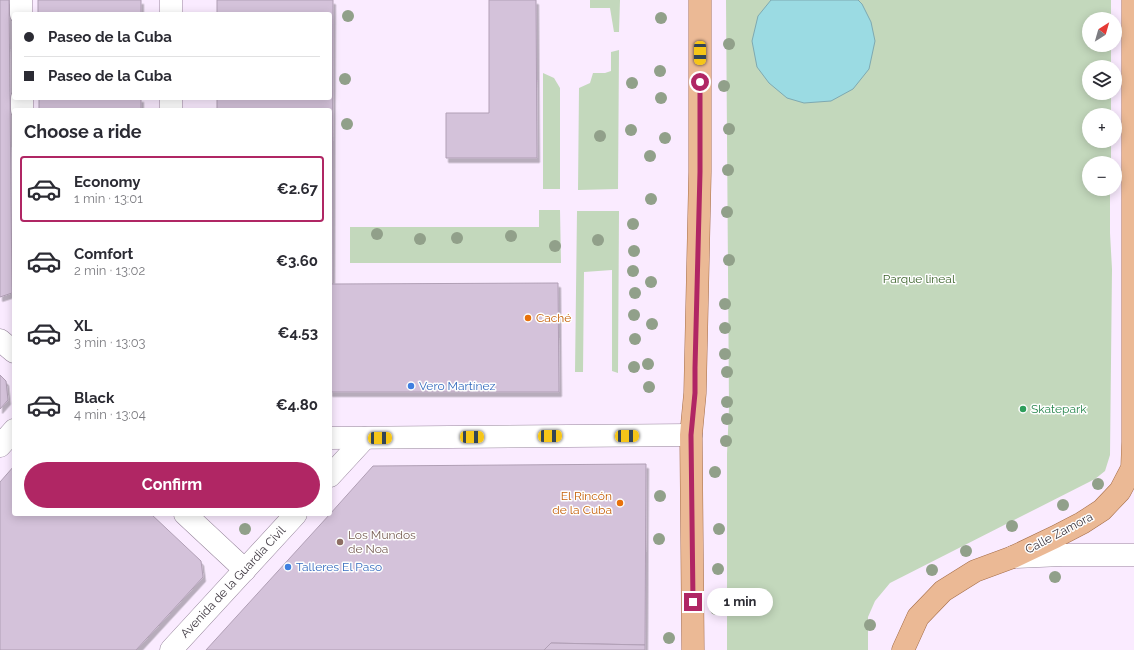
<!DOCTYPE html>
<meta charset="utf-8">
<style>
body{margin:0;font-family:Raleway,sans-serif;background:#f7f7f7;color:#2b2b33;height:100vh;display:flex;flex-direction:column;font-size:15px;white-space:nowrap}
*{box-sizing:border-box;margin:0}
p{font-size:13px;color:#7c7c81}
.icon{flex:none;width:22px;height:22px;fill:none;stroke:currentColor;stroke-width:2;stroke-linecap:round;stroke-linejoin:round}
.map{position:relative;flex:1;overflow:hidden}
.drawer{position:absolute;left:12px;top:108px;width:320px;height:408px;display:flex;flex-direction:column;background:#fff;border-radius:4px;box-shadow:0 2px 10px #0003}
.drawer>*{flex:none}
.guide{position:absolute;left:12px;top:12px;width:320px;height:88px;border-radius:4px;box-shadow:0 2px 10px #0003;display:grid;align-content:center;height:88px;padding:0 12px;background:#fff}
.needle{width:26px;rotate:37deg}
.controls{position:absolute;left:1082px;top:12px;display:grid;gap:8px}
.controls a{display:grid;place-items:center;width:40px;height:40px;border-radius:50%;background:#fff;box-shadow:0 2px 10px #0003;font-size:20px}
.end{position:absolute;width:18px;height:18px;margin:-9px;border:5px solid #b02664;background:#fff;box-shadow:0 0 0 2px #fff}
.from{border-radius:50%}
.bubble{position:absolute;height:28px;border-radius:14px;background:#fff;box-shadow:0 2px 10px #0003;font-size:13px;font-weight:700;line-height:28px;text-align:center}
.car{position:absolute;width:12px;height:24px;margin:-12px -6px;border-radius:5px;box-shadow:0 0 3px 1px #0007;background:linear-gradient(#f5c518 24%,#345 0 40%,#f5c518 0 76%,#345 0 86%,#f5c518 0)}
.guide b{display:flex;align-items:center;gap:14px;height:38px;font-size:15px}
.guide b+b{border-top:1px solid #e1e1e2}
.guide i{width:10px;height:10px;background:#2b2b33}
ul{padding:0;list-style:none}
li{display:flex;align-items:center;gap:12px;height:66px;margin:0 8px 6px;padding:0 4px;border:2px solid transparent;border-radius:4px}
li div{flex:1}
li b{display:block;font-size:15px}
li em{font-style:normal;font-weight:700}
li.on{border-color:#b02664}
li>.icon{width:36px;height:36px;stroke-width:1.5}
h2{padding:0 12px;font-size:18px;line-height:48px}
.action{display:flex;gap:8px;margin-top:auto;padding:8px 12px}
.action a{flex:1;height:46px;border-radius:24px;background:#b02664;color:#fff;font-size:16px;font-weight:700;line-height:46px;text-align:center}
.map>svg:first-child{display:block}
.green{fill:#c3d8bc}
.water{fill:#9bdbe3;stroke:#7ea9b1}
.building{fill:#d4c2da;stroke:#b09fb5;filter:url(#shadow)}
.lines{fill:none;stroke-linecap:round;stroke-linejoin:round}
.minor-casing{stroke:#97869c;stroke-width:23}
.major-casing{stroke:#a46d48;stroke-width:23}
.minor{stroke:#fff;stroke-width:22}
.major{stroke:#ebb995;stroke-width:22}
.tree{fill:#91a08a}
.route{stroke:#b02664;stroke-width:5}
.food-dot{fill:#e8710a;stroke:#fefefe;stroke-width:1.5}
.shop-dot{fill:#3f7fe0;stroke:#fefefe;stroke-width:1.5}
.leisure-dot{fill:#2e9e5b;stroke:#fefefe;stroke-width:1.5}
.education-dot{fill:#8d6e63;stroke:#fefefe;stroke-width:1.5}
.labels{text-anchor:middle;stroke-width:3;stroke-linejoin:round;paint-order:stroke}
.park-label{font-size:12px;fill:#3b632b;stroke:#fefefe}
.food-label{font-size:12px;fill:#c56008;stroke:#fefefe;text-anchor:start}
.shop-label{font-size:12px;fill:#366cbe;stroke:#fefefe;text-anchor:start}
.leisure-label{font-size:12px;fill:#27864d;stroke:#fefefe;text-anchor:start}
.street-label{font-size:12px;fill:#3b343d;stroke:#fefefe}
.education-label{font-size:12px;fill:#785e54;stroke:#fefefe;text-anchor:start}
</style>
<div class="map">
<svg width="1134" height="650" viewBox="0 0 1134 650">
<defs>
<filter id="shadow"><feDropShadow dx="2.5" dy="4.5" stdDeviation="0" flood-color="#0004"/></filter>
</defs>
<rect width="100%" height="100%" fill="#faebff"/>
<g class="green">
<path d="M590 0H620L619 32H614L610 8H590Z"/>
<path d="M726 0H1111V19H1089V45H1111V67H1089V93H1111V115H1089V141H1111V163H1089V189H1110V233L1112 269 1110 455 1105 471 1095 479 890 583 875 601 868 617V650H727V454L729 407Z"/>
<path d="M619 50 618 189 578 190 579 88 590 83 593 73H605L611 71V52Z"/>
<path d="M543 73 554 78 560 88V189H543Z"/>
<path d="M539 210H560L561 263H350V227H539Z"/>
<path d="M577 211H619L618 373 612 371V270L584 272 583 372H575Z"/>
</g>
<path class="water" d="M771 0H858L862 4 871 22 875 41 869 69 853 89 831 101 804 103 787 98 769 83 757 67 752 41 758 16Z"/>
<g class="building">
<path d="M0 0H9L12 293 0 297Z"/>
<rect x="38" y="0" width="103" height="14"/>
<path d="M217 0H333L332 284 558 283 559 392H330V110H217V98H330V14H217Z"/>
<path d="M489 0H536L537 158H446V113H489Z"/>
<rect x="39" y="98" width="102" height="12"/>
<path d="M0 375 6 381 8 400 0 409Z"/>
<path d="M646 464 645 645 551 643 544 650H206L330 514 373 466Z"/>
<path d="M14 466V514H151L201 561 203 577 136 650H0V482Z"/>
<path d="M551 643 645 645V650H544Z"/>
</g>
<g class="lines">
<defs>
<g id="minor">
<path d="M21 0V14"/>
<path d="M171 0V14"/>
<path d="M22 98V110"/>
<path d="M171 98V110"/>
<path d="M0 340 14 352"/>
<path d="M330 438 691 435"/>
<path d="M0 446 14 430"/>
<path d="M330 476 365 438"/>
<path d="M185 514 245 570"/>
<path d="M1013 557 1062 555H1134"/>
<path d="M171 650 296 514"/>
</g>
<g id="major">
<path d="M693 650 691 435 695 393 700 172V0"/>
<path d="M903 650 918 617 943 591 975 571 1013 557 1055 537 1082 523 1102 510 1120 491 1132 468 1133 442V0"/>
</g>
</defs>
<use href="#minor" class="minor-casing"/>
<use href="#major" class="major-casing"/>
<use href="#minor" class="minor"/>
<use href="#major" class="major"/>
</g>
<g class="tree">
<circle cx="348" cy="16" r="6"/>
<circle cx="661" cy="18" r="6"/>
<circle cx="729" cy="44" r="6"/>
<circle cx="660" cy="71" r="6"/>
<circle cx="345" cy="79" r="6"/>
<circle cx="632" cy="83" r="6"/>
<circle cx="724" cy="86" r="6"/>
<circle cx="661" cy="98" r="6"/>
<circle cx="347" cy="124" r="6"/>
<circle cx="729" cy="129" r="6"/>
<circle cx="631" cy="130" r="6"/>
<circle cx="600" cy="136" r="6"/>
<circle cx="665" cy="138" r="6"/>
<circle cx="650" cy="156" r="6"/>
<circle cx="728" cy="170" r="6"/>
<circle cx="651" cy="199" r="6"/>
<circle cx="727" cy="212" r="6"/>
<circle cx="633" cy="224" r="6"/>
<circle cx="377" cy="234" r="6"/>
<circle cx="511" cy="236" r="6"/>
<circle cx="457" cy="238" r="6"/>
<circle cx="420" cy="239" r="6"/>
<circle cx="598" cy="240" r="6"/>
<circle cx="555" cy="246" r="6"/>
<circle cx="634" cy="251" r="6"/>
<circle cx="729" cy="260" r="6"/>
<circle cx="633" cy="271" r="6"/>
<circle cx="651" cy="282" r="6"/>
<circle cx="635" cy="293" r="6"/>
<circle cx="725" cy="304" r="6"/>
<circle cx="634" cy="315" r="6"/>
<circle cx="652" cy="324" r="6"/>
<circle cx="725" cy="328" r="6"/>
<circle cx="635" cy="339" r="6"/>
<circle cx="725" cy="354" r="6"/>
<circle cx="648" cy="364" r="6"/>
<circle cx="634" cy="367" r="6"/>
<circle cx="727" cy="372" r="6"/>
<circle cx="649" cy="387" r="6"/>
<circle cx="727" cy="402" r="6"/>
<circle cx="727" cy="419" r="6"/>
<circle cx="726" cy="441" r="6"/>
<circle cx="715" cy="472" r="6"/>
<circle cx="1098" cy="484" r="6"/>
<circle cx="660" cy="496" r="6"/>
<circle cx="1063" cy="505" r="6"/>
<circle cx="1012" cy="526" r="6"/>
<circle cx="245" cy="529" r="6"/>
<circle cx="719" cy="529" r="6"/>
<circle cx="659" cy="539" r="6"/>
<circle cx="966" cy="551" r="6"/>
<circle cx="718" cy="569" r="6"/>
<circle cx="932" cy="570" r="6"/>
<circle cx="1055" cy="577" r="6"/>
<circle cx="716" cy="609" r="6"/>
<circle cx="870" cy="625" r="6"/>
<circle cx="669" cy="638" r="6"/>
</g>
<g class="lines">
<path class="route" d="M693 602 691 435 695 393V368L700 172V82"/>
</g>
<g class="food-dot">
<circle cx="528" cy="318" r="4"/>
<circle cx="620" cy="503" r="4"/>
</g>
<g class="shop-dot">
<circle cx="411" cy="386" r="4"/>
<circle cx="288" cy="567" r="4"/>
</g>
<circle class="leisure-dot" cx="1023" cy="409" r="4"/>
<circle class="education-dot" cx="340" cy="542" r="4"/>
<g class="labels">
<g class="park-label">
<text x="919" y="283">Parque lineal</text>
</g>
<g class="food-label">
<text x="536" y="322">Caché</text>
<text x="612" y="500" text-anchor="end">El Rincón<tspan x="612" dy="14">de la Cuba</tspan></text>
</g>
<g class="shop-label">
<text x="419" y="390">Vero Martínez</text>
<text x="296" y="571">Talleres El Paso</text>
</g>
<g class="leisure-label">
<text x="1031" y="413">Skatepark</text>
</g>
<g class="street-label">
<text transform="translate(1059 533) rotate(-28)" y="4">Calle Zamora</text>
<text transform="translate(233 582) rotate(-47)" y="4">Avenida de la Guardia Civil</text>
</g>
<g class="education-label">
<text x="348" y="539">Los Mundos<tspan x="348" dy="14">de Noa</tspan></text>
</g>
</g>
</svg>
<div class="controls">
<a><svg class="needle" viewBox="-14 -14 28 28"><path d="M0-13l5 13h-10z" fill="#e53935"/><path d="M0 13l5-13h-10z" fill="#7c7c81"/></svg></a>
<a><svg class="icon" aria-label="layers" viewBox="0 0 24 24"><path d="M12 4l9 5-9 5-9-5zM3 14l9 5 9-5"/></svg></a>
<a>+</a>
<a>−</a>
</div>
<i class="end from" style="left:700px;top:82px"></i>
<i class="end" style="left:693px;top:602px"></i>
<div class="bubble" style="left:707px;top:588px;width:66px">1 min</div>
<i class="car" style="left:700px;top:53px;rotate:180deg"></i>
<i class="car" style="left:550px;top:436px;rotate:89deg"></i>
<i class="car" style="left:627px;top:436px;rotate:89deg"></i>
<i class="car" style="left:472px;top:437px;rotate:90deg"></i>
<i class="car" style="left:380px;top:438px;rotate:89deg"></i>
<div class="guide">
<b><i class="from"></i>Paseo de la Cuba</b>
<b><i></i>Paseo de la Cuba</b>
</div>
<section class="drawer">
<h2>Choose a ride</h2>
<ul>
<li class="on"><svg class="icon" aria-label="car" viewBox="0 0 24 24"><path d="M5 17H2v-5l4-1 3-4h7l3 4 3 1v5h-3M9 17h6M6 11h13"/><circle cx="7" cy="17" r="2"/><circle cx="17" cy="17" r="2"/></svg><div><b>Economy</b><p>1 min · 13:01</p></div><em>€2.67</em></li>
<li><svg class="icon" aria-label="car" viewBox="0 0 24 24"><path d="M5 17H2v-5l4-1 3-4h7l3 4 3 1v5h-3M9 17h6M6 11h13"/><circle cx="7" cy="17" r="2"/><circle cx="17" cy="17" r="2"/></svg><div><b>Comfort</b><p>2 min · 13:02</p></div><em>€3.60</em></li>
<li><svg class="icon" aria-label="car" viewBox="0 0 24 24"><path d="M5 17H2v-5l4-1 3-4h7l3 4 3 1v5h-3M9 17h6M6 11h13"/><circle cx="7" cy="17" r="2"/><circle cx="17" cy="17" r="2"/></svg><div><b>XL</b><p>3 min · 13:03</p></div><em>€4.53</em></li>
<li><svg class="icon" aria-label="car" viewBox="0 0 24 24"><path d="M5 17H2v-5l4-1 3-4h7l3 4 3 1v5h-3M9 17h6M6 11h13"/><circle cx="7" cy="17" r="2"/><circle cx="17" cy="17" r="2"/></svg><div><b>Black</b><p>4 min · 13:04</p></div><em>€4.80</em></li>
</ul>
<div class="action"><a>Confirm</a></div>
</section>
</div>
